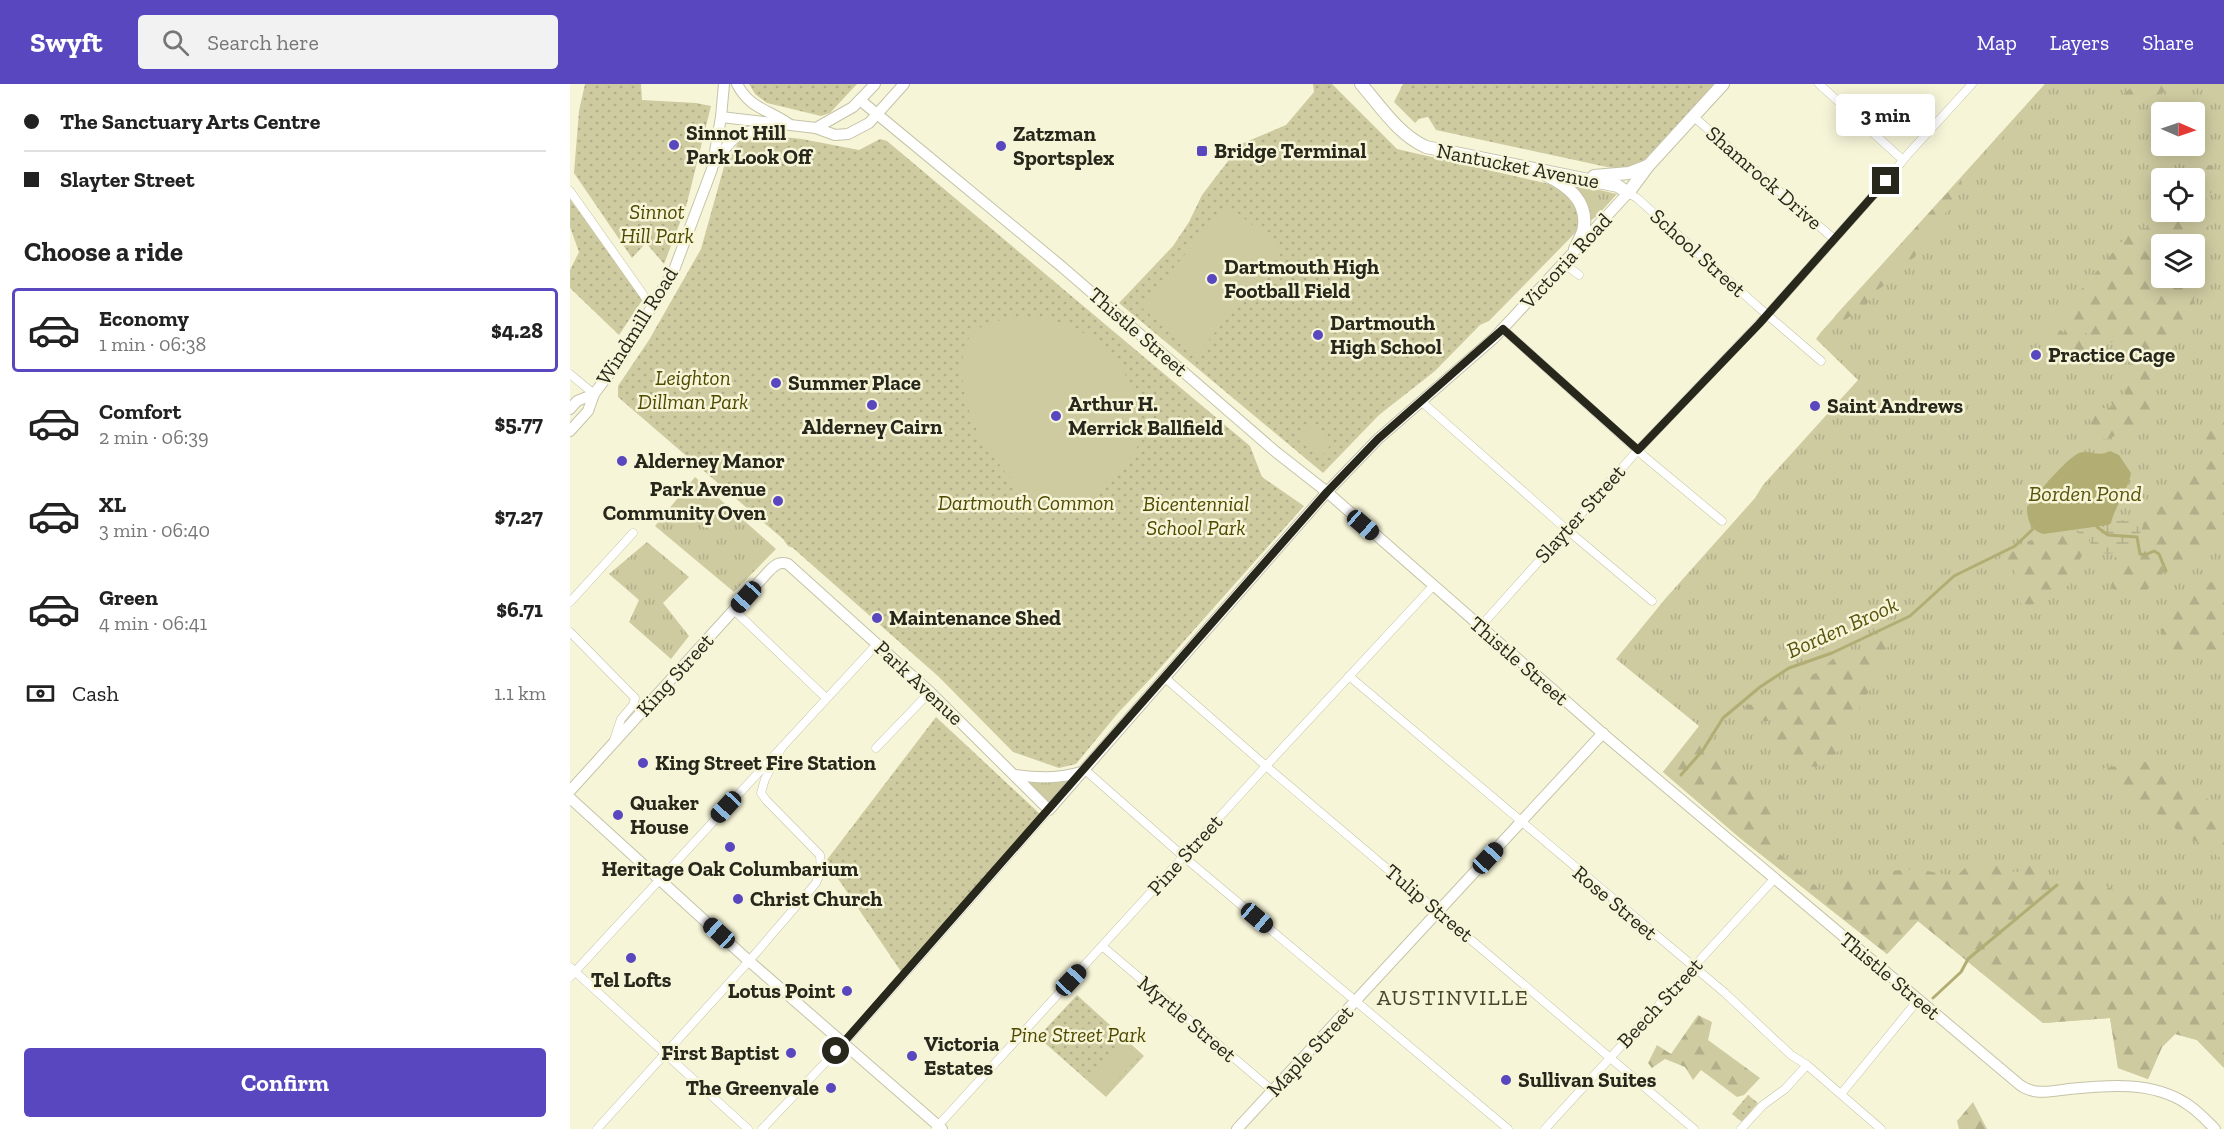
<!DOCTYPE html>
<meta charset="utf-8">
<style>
body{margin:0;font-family:"Zilla Slab",serif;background:#f2f2f2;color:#222;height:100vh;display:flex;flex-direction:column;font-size:22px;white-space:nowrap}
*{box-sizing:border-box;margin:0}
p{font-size:20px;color:#767676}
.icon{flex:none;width:33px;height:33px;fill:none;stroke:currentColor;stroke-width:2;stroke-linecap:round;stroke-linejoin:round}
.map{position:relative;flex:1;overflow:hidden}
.panel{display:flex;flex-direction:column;background:#fff;width:570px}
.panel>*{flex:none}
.guide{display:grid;align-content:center;height:132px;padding:0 24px;background:#fff}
.needle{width:39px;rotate:92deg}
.tools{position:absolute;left:1581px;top:18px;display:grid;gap:12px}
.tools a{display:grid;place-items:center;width:54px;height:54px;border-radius:6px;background:#fff;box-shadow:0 3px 15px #0003;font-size:30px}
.end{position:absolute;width:27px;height:27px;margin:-14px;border:8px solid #27271c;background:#fff;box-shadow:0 0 0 3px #fff}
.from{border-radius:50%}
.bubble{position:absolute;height:42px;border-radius:6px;background:#fff;box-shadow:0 3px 15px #0003;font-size:20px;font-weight:800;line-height:42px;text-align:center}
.car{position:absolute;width:18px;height:36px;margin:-18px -9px;border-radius:8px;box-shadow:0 0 4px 2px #0007;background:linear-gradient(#222 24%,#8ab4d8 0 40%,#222 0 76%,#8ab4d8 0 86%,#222 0)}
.guide b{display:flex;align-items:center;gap:21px;height:57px;font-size:22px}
.guide b+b{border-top:2px solid #e0e0e0}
.guide i{width:15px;height:15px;background:#222}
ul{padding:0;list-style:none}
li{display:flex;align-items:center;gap:18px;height:84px;margin:0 12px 9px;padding:0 12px;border:3px solid transparent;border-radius:6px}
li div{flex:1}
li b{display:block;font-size:22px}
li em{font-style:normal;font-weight:800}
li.current{border-color:#5847bf}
li>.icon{width:54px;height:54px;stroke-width:1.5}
h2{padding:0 24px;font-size:27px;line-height:72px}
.pay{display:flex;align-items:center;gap:15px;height:66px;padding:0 24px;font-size:22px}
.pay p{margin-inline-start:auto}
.action{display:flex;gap:12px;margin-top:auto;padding:12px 24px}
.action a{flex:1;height:69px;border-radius:6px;background:#5847bf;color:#fff;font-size:24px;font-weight:800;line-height:69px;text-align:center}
header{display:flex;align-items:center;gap:36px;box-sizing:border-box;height:84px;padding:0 30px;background:#5847bf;color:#fff}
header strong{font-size:28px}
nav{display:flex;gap:33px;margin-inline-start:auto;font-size:21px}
.search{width:420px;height:54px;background:#f2f2f2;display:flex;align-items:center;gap:15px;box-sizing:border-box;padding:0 21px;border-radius:6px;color:#767676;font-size:22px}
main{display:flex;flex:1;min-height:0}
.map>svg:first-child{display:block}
.grass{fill:url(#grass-tufts);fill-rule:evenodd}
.forest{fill:url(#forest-firs);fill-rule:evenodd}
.wetland{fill:url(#wetland-marsh)}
.park{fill:url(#park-dots)}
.pitch{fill:#cecba1}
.water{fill:#b2ad73}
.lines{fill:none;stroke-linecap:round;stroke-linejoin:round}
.stream{stroke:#b2ad73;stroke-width:3}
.street-casing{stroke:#c5c3a7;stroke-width:9}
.secondary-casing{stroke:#c5c3a7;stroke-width:12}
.primary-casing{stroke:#c5c3a7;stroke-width:14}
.street{stroke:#fff;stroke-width:8}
.secondary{stroke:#fff;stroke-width:10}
.primary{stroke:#fff;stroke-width:12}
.route{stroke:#27271c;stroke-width:8}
.poi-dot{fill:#5847bf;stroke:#f7f5d8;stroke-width:2}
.labels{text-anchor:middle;stroke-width:5;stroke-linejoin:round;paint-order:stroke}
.poi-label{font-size:21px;font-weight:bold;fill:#27271c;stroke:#f7f5d8;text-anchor:start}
.street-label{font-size:21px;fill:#27271c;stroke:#f7f5d8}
.park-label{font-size:21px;font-style:italic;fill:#4f4900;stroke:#f7f5d8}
.water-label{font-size:22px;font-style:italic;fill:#5b540f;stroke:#f7f5d8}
.neighbourhood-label{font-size:22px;letter-spacing:1.5px;fill:#48462e;stroke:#f7f5d8}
</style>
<header>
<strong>Swyft</strong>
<div class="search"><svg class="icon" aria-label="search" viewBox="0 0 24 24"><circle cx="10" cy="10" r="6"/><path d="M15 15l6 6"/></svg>Search here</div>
<nav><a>Map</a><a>Layers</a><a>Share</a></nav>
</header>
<main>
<section class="panel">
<div class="guide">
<b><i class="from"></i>The Sanctuary Arts Centre</b>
<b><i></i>Slayter Street</b>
</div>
<h2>Choose a ride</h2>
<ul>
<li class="current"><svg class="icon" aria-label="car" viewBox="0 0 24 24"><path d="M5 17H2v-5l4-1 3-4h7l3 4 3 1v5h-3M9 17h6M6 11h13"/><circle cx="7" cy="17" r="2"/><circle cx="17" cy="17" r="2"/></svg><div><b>Economy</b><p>1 min · 06:38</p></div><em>$4.28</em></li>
<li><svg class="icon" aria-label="car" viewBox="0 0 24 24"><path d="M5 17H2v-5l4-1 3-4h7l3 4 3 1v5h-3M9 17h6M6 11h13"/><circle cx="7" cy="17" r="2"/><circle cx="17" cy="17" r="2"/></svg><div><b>Comfort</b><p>2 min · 06:39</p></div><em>$5.77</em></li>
<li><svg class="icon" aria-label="car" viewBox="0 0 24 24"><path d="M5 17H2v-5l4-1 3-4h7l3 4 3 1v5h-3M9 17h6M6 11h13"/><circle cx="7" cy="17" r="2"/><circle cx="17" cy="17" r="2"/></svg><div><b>XL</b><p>3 min · 06:40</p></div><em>$7.27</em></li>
<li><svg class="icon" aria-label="car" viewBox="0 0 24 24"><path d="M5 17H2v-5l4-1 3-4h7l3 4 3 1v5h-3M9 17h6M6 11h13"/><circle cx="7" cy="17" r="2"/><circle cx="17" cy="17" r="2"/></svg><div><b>Green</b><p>4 min · 06:41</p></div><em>$6.71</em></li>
</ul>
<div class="pay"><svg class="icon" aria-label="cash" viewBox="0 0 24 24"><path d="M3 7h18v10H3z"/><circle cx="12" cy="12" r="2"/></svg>Cash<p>1.1 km</p></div>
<div class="action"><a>Confirm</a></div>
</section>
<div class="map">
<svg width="1654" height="1045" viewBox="0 0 1654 1045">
<defs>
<pattern id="grass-tufts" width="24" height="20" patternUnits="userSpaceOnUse" patternTransform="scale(1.5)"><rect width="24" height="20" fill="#cecba1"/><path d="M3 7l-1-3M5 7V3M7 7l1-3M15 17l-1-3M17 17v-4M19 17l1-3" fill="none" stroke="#b1ae8a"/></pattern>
<pattern id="forest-firs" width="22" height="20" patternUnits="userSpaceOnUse" patternTransform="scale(1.5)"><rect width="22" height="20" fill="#cecba1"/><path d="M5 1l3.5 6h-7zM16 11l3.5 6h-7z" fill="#b1ae8a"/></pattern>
<pattern id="wetland-marsh" width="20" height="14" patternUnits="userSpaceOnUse" patternTransform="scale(1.5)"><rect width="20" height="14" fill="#cecba1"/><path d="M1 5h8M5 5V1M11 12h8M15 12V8" fill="none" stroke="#b1ae8a"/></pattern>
<pattern id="park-dots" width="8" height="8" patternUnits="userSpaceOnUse" patternTransform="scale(1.5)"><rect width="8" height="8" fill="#cecba1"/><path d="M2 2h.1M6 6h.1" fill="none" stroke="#b1ae8a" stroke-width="1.8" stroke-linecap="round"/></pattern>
</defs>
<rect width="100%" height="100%" fill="#f7f5d8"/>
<g class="grass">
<path d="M1475 0H1654V982L1653 983 1627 956 1605 950 1592 963 1578 995 1548 984 1540 934 1473 939 1348 837 1317 870 1170 754 1093 688 1129 642 1046 575 1095 515 1185 414 1193 401 1288 296 1246 255 1251 248ZM1592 28H1624V62H1592ZM1592 94H1624V128H1592ZM1592 160H1624V194H1592Z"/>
<path d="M1003 100 1047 110 1027 132 1019 138 1017 125Z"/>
<path d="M125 393 206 465 164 508 85 442Z"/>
<path d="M77 458 119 493 93 519 119 552 101 575 59 538 69 516 39 490Z"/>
<path d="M499 697 479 721 456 698 478 699Z"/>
</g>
<g class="forest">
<path d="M1475 0H1481L1422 65H1417Z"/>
<path d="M1565 0H1606L1597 7 1551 25 1546 23 1547 16Z"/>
<path d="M1627 74 1634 75 1638 81 1643 82 1644 87 1642 92 1647 101 1641 109 1631 108 1629 111 1638 116V125L1636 130C1641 143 1637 152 1637 165L1630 174V189L1621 227 1617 231 1614 245 1606 253 1603 268 1596 271 1591 288 1586 292 1579 307 1580 315 1584 321 1582 327 1576 330 1570 342C1565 343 1564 347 1559 349L1556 346C1548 347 1544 355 1534 355L1524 348 1519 334 1529 325 1543 323 1541 318 1544 316 1549 319 1556 314 1554 296 1558 291 1557 282 1564 277 1562 262 1566 260V256L1551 253 1537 261 1527 260 1519 250 1509 247 1510 252 1519 259 1517 263 1509 270H1505L1501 276C1489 275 1480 265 1484 253L1476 251 1475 245 1478 240H1483L1494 249 1495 243 1485 238 1486 235 1556 153 1565 145 1579 144C1578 128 1578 134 1591 122L1592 128H1624V94H1619L1618 92 1623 90 1620 87V83ZM1592 160H1624V194H1592Z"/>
<path d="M1391 94 1392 103 1385 113 1386 121 1376 128 1366 146H1355L1345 173 1339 177H1332L1319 188 1315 201 1302 209 1296 222 1287 223 1283 230 1271 239 1265 232Z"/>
<path d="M1654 334V458L1646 463 1640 460 1636 463 1627 476 1620 477 1618 484 1608 489 1600 482 1591 491 1590 496 1585 497 1578 505 1551 514 1544 509 1541 501 1546 491 1542 481 1545 473 1566 459 1577 432 1584 429 1598 416 1597 408 1603 399 1630 381 1627 379 1636 369 1643 367V362L1640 357 1635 355V351Z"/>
<path d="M1504 447 1517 454 1521 460 1519 465 1513 469 1499 500 1495 504 1475 513 1471 511V519L1459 521 1448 519 1449 510 1458 508 1455 504 1459 499 1454 495H1445L1444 486 1435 487 1430 484 1429 475 1440 466 1446 469 1450 465 1455 469 1458 464 1457 458 1474 450Z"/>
<path d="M1654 492V572L1639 566 1621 567 1589 564 1592 553V545L1610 522 1622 512 1626 505Z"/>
<path d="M1318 550 1323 551V554L1299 595 1300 605 1271 657 1270 665 1255 681 1240 683 1232 680 1200 654 1198 644 1203 637 1201 636C1190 640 1177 634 1175 622L1177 621 1208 618 1215 612 1225 607 1236 593 1249 588 1270 568H1288Z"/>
<path d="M1129 643C1145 656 1152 675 1166 690 1176 700 1196 705 1200 721 1204 735 1203 752 1206 767L1240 796 1251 808 1258 807 1287 790 1301 793 1317 787 1348 785 1386 793 1397 782 1405 783 1428 778 1437 787 1448 788 1459 782 1468 784 1481 792 1514 791 1537 803 1577 818 1586 808 1599 809 1604 816 1605 821C1640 822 1629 849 1654 855V984L1627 956 1605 950 1592 963 1578 995 1548 984 1540 934 1473 939 1348 837 1317 870 1170 754 1093 688Z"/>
<path d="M1575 678 1596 684 1627 712H1635L1654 733V776L1601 741 1559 706 1534 690V684Z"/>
<path d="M1128 931 1142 938 1138 956 1190 994 1174 1011 1167 1013 1131 986 1123 996 1115 983 1095 975 1082 984 1078 979 1087 961 1101 970Z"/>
<path d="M1403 1018 1417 1045H1389L1387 1037Z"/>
</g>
<path class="wetland" d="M1584 424 1585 426C1583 428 1580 429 1578 431 1571 438 1572 451 1566 458 1555 471 1534 473 1521 464L1520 456 1505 447 1539 442 1543 434C1558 440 1571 434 1584 424Z"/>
<g class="park">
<path d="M15 0H71L72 16 126 19 141 22 116 123 94 180 76 159 62 174 4 89 9 27Z"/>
<path d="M179 0H287L260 29 251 32 197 19 185 10Z"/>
<path d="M743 0H762L827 65 988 102C1005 117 1008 122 1010 144L919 237 910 241 865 287 809 331 753 389 549 219 603 162 619 138 632 111 671 60 716 41 744 8Z"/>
<path d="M833 0H1144L1071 82 1054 85 1037 83 866 46 858 33 849 35 845 39 824 18Z"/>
<path d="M194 51 232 55 289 66 310 55 317 57 680 362 692 393 734 422 583 592 548 629 506 680 489 684 443 668 369 593 223 464 218 462 213 455 48 313V302L79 256 131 165 155 79 169 58Z"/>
<path d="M0 115 73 215 49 251 0 204V186L9 168 0 143Z"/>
<path d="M366 633 470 730 332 889 256 777Z"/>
<path d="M507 911 574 972 536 1013 468 953Z"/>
<path d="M1178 1011 1188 1019 1172 1038 1162 1030Z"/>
</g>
<g class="pitch">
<path d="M657 120 713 167 627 270 571 223Z"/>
<path d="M455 233C479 233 504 241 523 255 552 275 579 322 569 358 566 369 554 383 546 391 535 403 524 416 506 419 493 421 473 422 461 414 453 409 445 399 439 392 411 361 391 324 392 282 393 269 394 258 404 248 416 237 439 234 455 233Z"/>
<path d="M737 340 762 359 751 373 727 355Z"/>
<path d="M552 956 569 973 535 1009 518 992Z"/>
</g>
<path class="water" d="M1540 367 1549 371 1561 389C1559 404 1545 422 1541 439L1538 441 1473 450C1460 446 1457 435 1457 423 1465 412 1497 374 1509 369 1521 365 1527 374 1540 367Z"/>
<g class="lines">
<g class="stream">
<path d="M1527 443 1538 451 1567 453 1570 470 1575 471 1584 467 1589 470 1596 487"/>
<path d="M1111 691 1133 666 1153 634 1190 603 1219 584 1262 569 1340 532 1384 492 1445 462 1463 445"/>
<path d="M1363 914 1391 888 1398 875 1487 801"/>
</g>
<defs>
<g id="street">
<path d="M1249 0 1333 76"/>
<path d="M1124 33 1264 155"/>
<path d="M0 107 82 223"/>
<path d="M1058 109 1067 114 1187 222 1251 277"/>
<path d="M993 179 1009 191"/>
<path d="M933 245 1075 373 1152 437"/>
<path d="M0 290 24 310"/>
<path d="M852 318 996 445 1082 517"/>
<path d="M0 518 63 449"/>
<path d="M164 526 256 614"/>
<path d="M910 543 1068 366 1197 231 1316 97 1339 69 1402 0"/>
<path d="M0 548 65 614 63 621 51 635 44 656"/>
<path d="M779 592 1155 909 1221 971 1237 981 1311 1045"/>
<path d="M594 593 696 682 1124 1045"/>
<path d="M306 664 360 608"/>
<path d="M514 685 614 773 938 1045"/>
<path d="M532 862 703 1007"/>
<path d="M0 883 178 1045"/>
<path d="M0 893 307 560"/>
<path d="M1271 1010 1348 916"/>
<path d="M366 1044 696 682 863 502"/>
<path d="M27 1045 179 877 246 799 251 787 250 771 196 716 191 709 195 695 212 663"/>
<path d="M192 1045 274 959 479 726"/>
<path d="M975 1045 1205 794"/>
<path d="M1171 1045 1193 1021 1215 1005 1237 981"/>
</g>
<g id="secondary">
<path d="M167 0C180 25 198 25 219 40"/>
<path d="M290 16 491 182 706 368 757 408 1038 654 1450 1001C1465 1012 1482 1007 1499 1005 1539 1001 1583 997 1617 1020 1628 1027 1636 1036 1645 1045"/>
<path d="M151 33 246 44 265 51 278 50 299 39 334 0"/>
<path d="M246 44 283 23 305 0"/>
<path d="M145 79C165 48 169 48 204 44"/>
<path d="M0 325 7 317 24 310"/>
<path d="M0 347 18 327 24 310 51 274 104 186 142 85 151 33 154 0"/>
<path d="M445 691C468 694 488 695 511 688"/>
<path d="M0 707 199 487C205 481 209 477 218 480L360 608 479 726 757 408 808 355 924 254 1058 109"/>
<path d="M0 714 179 877 372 1045"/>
<path d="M667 1045 1033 649"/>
</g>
<g id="primary">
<path d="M791 0C811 23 828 50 856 63L1048 102 1058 109 1078 82 1153 0"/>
<path d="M976 91C997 101 1017 116 1014 142 1014 149 1008 158 1005 165"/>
<path d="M1024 92 1059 89 1077 82"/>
</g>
</defs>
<use href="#street" class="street-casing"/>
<use href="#secondary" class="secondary-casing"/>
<use href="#primary" class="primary-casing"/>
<use href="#street" class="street"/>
<use href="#secondary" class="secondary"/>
<use href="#primary" class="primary"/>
</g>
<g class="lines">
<path class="route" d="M266 967 757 408 808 355 933 245 1068 366 1189 240 1316 97"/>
</g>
<g class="poi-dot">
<circle cx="104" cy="61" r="6"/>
<circle cx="431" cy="62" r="6"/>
<rect x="626" y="61" width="12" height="12" rx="3"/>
<circle cx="642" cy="195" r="6"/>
<circle cx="748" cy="251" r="6"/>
<circle cx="1466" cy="271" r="6"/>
<circle cx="206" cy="299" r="6"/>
<circle cx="302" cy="321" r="6"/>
<circle cx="1245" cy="322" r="6"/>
<circle cx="486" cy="332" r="6"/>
<circle cx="52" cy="377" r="6"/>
<circle cx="208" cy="417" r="6"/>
<circle cx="307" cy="534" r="6"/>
<circle cx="73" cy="679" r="6"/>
<circle cx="48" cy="731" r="6"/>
<circle cx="160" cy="763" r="6"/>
<circle cx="168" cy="815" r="6"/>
<circle cx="61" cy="874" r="6"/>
<circle cx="277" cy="907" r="6"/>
<circle cx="221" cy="969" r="6"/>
<circle cx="342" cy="972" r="6"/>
<circle cx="936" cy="996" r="6"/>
<circle cx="261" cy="1004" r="6"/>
</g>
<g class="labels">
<g class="poi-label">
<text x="116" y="56">Sinnot Hill<tspan x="116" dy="24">Park Look Off</tspan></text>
<text x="443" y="57">Zatzman<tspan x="443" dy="24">Sportsplex</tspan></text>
<text x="644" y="74">Bridge Terminal</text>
<text x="654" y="190">Dartmouth High<tspan x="654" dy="24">Football Field</tspan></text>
<text x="760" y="246">Dartmouth<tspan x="760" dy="24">High School</tspan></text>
<text x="1478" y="278">Practice Cage</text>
<text x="218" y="306">Summer Place</text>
<text x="498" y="327">Arthur H.<tspan x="498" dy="24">Merrick Ballfield</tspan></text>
<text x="1257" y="329">Saint Andrews</text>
<text x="302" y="350" text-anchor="middle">Alderney Cairn</text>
<text x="64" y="384">Alderney Manor</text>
<text x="196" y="412" text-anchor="end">Park Avenue<tspan x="196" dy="24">Community Oven</tspan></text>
<text x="319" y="541">Maintenance Shed</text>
<text x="85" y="686">King Street Fire Station</text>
<text x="60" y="726">Quaker<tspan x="60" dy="24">House</tspan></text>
<text x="160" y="792" text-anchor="middle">Heritage Oak Columbarium</text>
<text x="180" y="822">Christ Church</text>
<text x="61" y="903" text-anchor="middle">Tel Lofts</text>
<text x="265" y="914" text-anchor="end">Lotus Point</text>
<text x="354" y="967">Victoria<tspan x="354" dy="24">Estates</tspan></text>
<text x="209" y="976" text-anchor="end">First Baptist</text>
<text x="948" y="1003">Sullivan Suites</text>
<text x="249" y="1011" text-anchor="end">The Greenvale</text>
</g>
<g class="street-label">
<text transform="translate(948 82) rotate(11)" y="7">Nantucket Avenue</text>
<text transform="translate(1194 94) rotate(41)" y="7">Shamrock Drive</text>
<text transform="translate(1128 169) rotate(42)" y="7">School Street</text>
<text transform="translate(996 177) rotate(-47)" y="7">Victoria Road</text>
<text transform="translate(67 242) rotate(-58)" y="7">Windmill Road</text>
<text transform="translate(568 248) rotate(41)" y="7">Thistle Street</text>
<text transform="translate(1010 430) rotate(-48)" y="7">Slayter Street</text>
<text transform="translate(949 577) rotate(41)" y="7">Thistle Street</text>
<text transform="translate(105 591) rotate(-48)" y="7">King Street</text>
<text transform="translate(349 599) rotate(43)" y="7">Park Avenue</text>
<text transform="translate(615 771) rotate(-48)" y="7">Pine Street</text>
<text transform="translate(859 819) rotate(40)" y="7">Tulip Street</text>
<text transform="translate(1045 819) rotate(40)" y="7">Rose Street</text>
<text transform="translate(1320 892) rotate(40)" y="7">Thistle Street</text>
<text transform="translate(1090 919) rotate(-47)" y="7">Beech Street</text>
<text transform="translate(617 935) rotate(40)" y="7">Myrtle Street</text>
<text transform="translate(740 967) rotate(-47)" y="7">Maple Street</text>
</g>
<g class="park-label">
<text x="87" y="135">Sinnot<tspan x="87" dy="24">Hill Park</tspan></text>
<text x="123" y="301">Leighton<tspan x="123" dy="24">Dillman Park</tspan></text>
<text x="456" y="426">Dartmouth Common</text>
<text x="626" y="427">Bicentennial<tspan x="626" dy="24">School Park</tspan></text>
<text x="508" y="958">Pine Street Park</text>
</g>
<g class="water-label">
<text x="1515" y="417">Borden Pond</text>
<text transform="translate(1272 543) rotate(-24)" y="8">Borden Brook</text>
</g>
<g class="neighbourhood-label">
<text x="883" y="921">AUSTINVILLE</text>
</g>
</g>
</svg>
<div class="tools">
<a><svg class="needle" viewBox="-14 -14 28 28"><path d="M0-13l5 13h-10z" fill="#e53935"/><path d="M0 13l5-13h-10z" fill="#767676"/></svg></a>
<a><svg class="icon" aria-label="locate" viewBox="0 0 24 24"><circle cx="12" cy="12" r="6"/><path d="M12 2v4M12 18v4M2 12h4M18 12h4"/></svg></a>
<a><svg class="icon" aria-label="layers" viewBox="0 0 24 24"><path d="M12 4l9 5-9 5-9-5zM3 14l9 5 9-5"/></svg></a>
</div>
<i class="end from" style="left:266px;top:967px"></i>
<i class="end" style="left:1316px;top:97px"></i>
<div class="bubble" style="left:1266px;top:10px;width:99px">3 min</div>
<i class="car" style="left:793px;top:441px;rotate:131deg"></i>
<i class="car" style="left:176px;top:513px;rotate:222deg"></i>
<i class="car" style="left:156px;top:723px;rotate:223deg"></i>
<i class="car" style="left:918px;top:774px;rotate:43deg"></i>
<i class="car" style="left:687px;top:834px;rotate:130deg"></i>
<i class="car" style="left:149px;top:849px;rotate:312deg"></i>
<i class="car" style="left:501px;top:896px;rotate:43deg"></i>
</div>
</main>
